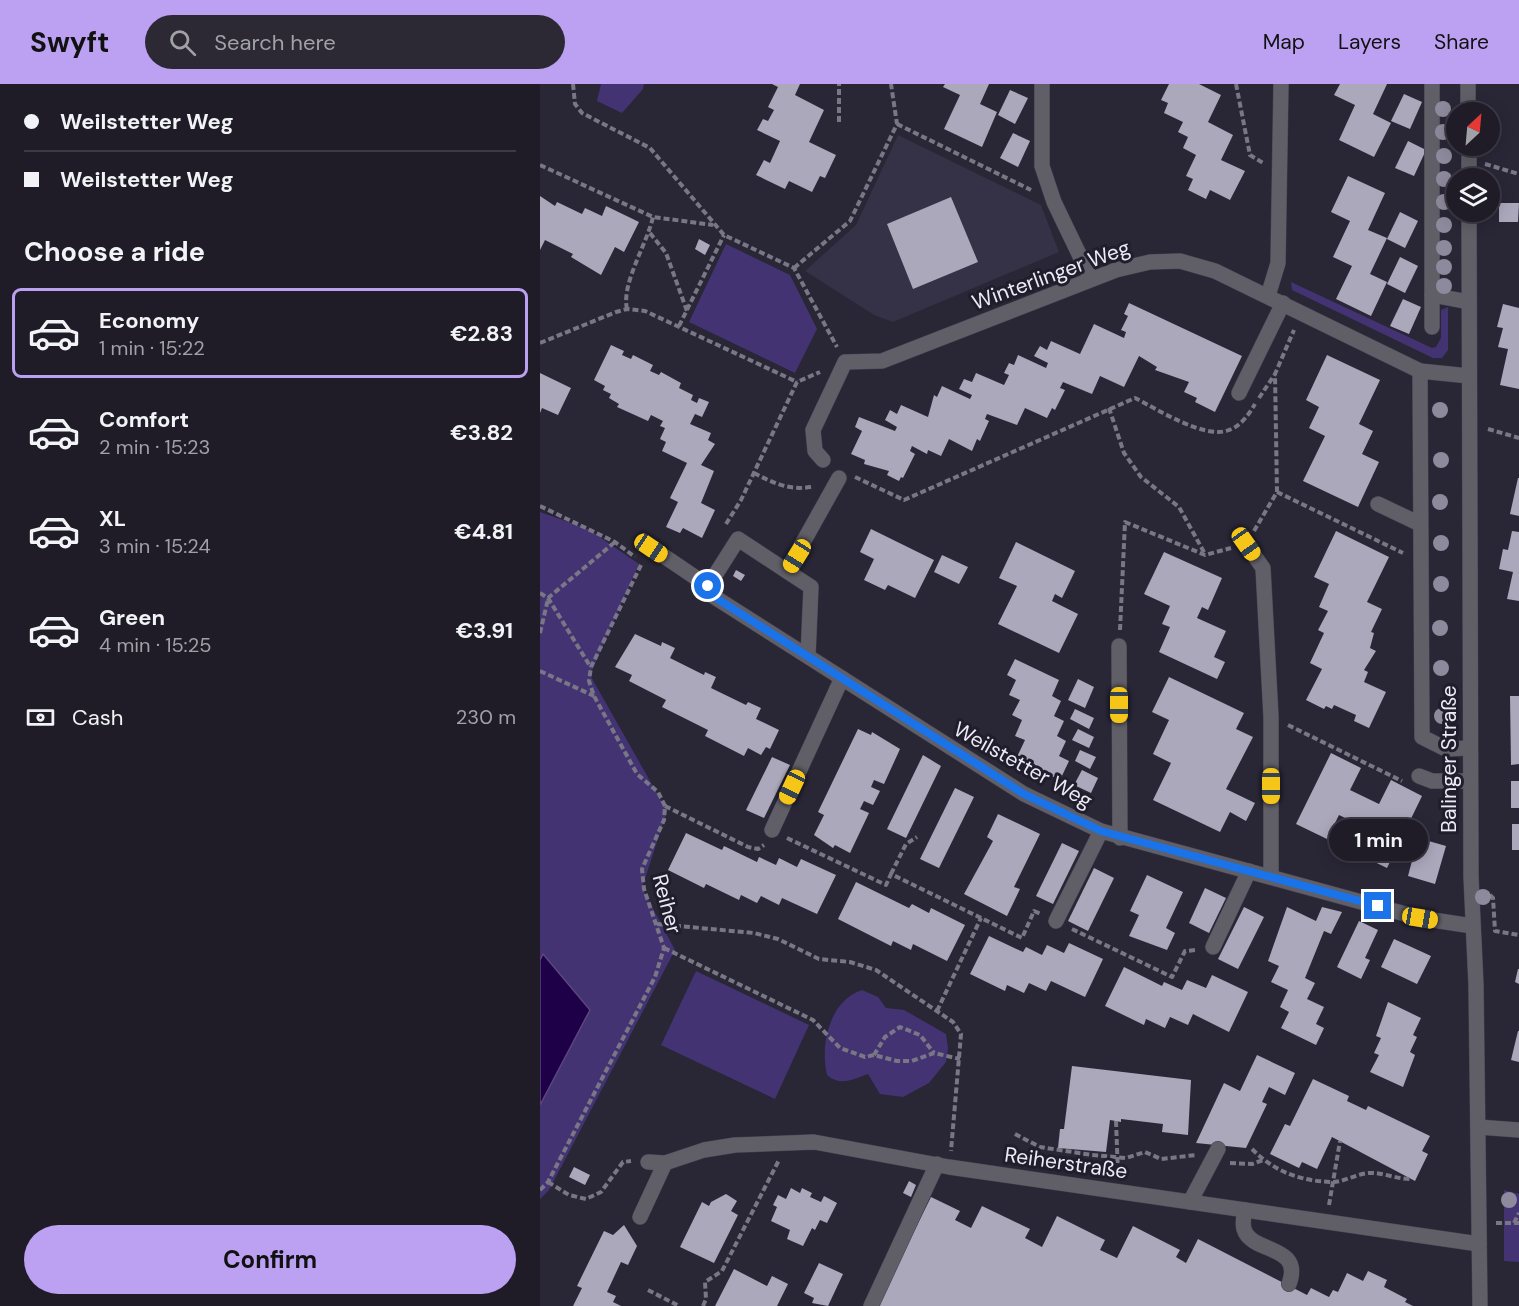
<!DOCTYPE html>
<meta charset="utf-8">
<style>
body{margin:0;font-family:"DM Sans",sans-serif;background:#2c2934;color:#f1f3f6;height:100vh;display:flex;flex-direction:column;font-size:22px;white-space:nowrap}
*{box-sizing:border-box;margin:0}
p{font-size:20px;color:#a1a1a8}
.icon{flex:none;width:33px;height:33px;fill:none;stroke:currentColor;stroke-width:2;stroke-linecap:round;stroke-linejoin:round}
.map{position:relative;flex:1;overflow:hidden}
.drawer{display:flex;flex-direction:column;background:#1f1c28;width:540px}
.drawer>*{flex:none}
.hud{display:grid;align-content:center;height:132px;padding:0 24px;background:#1f1c28}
.needle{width:39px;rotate:26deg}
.buttons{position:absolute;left:906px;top:18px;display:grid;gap:12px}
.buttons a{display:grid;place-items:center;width:54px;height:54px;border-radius:50%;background:#1f1c28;box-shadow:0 3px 15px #0003,0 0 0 2px #3c3a45;font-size:30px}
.end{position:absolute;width:27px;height:27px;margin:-14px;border:8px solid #1a73e8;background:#fff;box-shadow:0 0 0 3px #fff}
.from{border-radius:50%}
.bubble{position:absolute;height:42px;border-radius:21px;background:#1f1c28;box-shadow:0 3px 15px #0003,0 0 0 2px #3c3a45;font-size:20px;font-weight:700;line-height:42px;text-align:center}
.car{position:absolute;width:18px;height:36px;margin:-18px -9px;border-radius:8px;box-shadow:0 0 4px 2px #0007;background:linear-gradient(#f5c518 24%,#345 0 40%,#f5c518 0 76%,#345 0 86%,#f5c518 0)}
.hud b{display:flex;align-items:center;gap:21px;height:57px;font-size:22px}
.hud b+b{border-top:2px solid #3c3a45}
.hud i{width:15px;height:15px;background:#f1f3f6}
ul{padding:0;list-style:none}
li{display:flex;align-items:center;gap:18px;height:90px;margin:0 12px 9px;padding:0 12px;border:3px solid transparent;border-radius:9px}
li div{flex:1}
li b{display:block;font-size:22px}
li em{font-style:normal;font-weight:700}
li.active{border-color:#bca0f2}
li>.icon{width:54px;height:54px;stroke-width:1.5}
h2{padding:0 24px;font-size:27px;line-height:72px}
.pay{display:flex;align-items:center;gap:15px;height:66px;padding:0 24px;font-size:22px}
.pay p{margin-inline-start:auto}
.primary-button{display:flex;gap:12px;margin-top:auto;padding:12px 24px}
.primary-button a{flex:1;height:69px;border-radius:36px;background:#bca0f2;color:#111;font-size:24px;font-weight:700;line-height:69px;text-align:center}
header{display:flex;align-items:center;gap:36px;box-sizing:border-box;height:84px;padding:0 30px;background:#bca0f2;color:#111}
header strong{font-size:28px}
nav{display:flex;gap:33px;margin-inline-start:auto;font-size:21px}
.search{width:420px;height:54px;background:#2c2934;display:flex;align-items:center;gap:15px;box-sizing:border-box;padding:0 21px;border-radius:33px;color:#a1a1a8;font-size:22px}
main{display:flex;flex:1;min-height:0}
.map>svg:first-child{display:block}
.built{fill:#353146}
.green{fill:#443373}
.water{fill:#1e0048;stroke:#5c467c;stroke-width:1.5}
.building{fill:#aba8bc}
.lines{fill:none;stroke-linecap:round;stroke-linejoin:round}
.minor-casing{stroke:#444151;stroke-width:16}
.path{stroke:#797785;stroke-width:4;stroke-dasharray:6 3;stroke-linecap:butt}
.minor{stroke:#605f67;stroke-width:15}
.tree{fill:#8e8a9d}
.route{stroke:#1a73e8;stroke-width:8}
.labels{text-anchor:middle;stroke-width:6;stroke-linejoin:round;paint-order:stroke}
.street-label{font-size:21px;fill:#eceaf5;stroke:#201d2c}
</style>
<header>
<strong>Swyft</strong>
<div class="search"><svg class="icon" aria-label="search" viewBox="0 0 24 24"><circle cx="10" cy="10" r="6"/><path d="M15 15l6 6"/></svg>Search here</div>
<nav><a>Map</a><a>Layers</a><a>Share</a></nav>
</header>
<main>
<section class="drawer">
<div class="hud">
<b><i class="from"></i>Weilstetter Weg</b>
<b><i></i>Weilstetter Weg</b>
</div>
<h2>Choose a ride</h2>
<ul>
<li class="active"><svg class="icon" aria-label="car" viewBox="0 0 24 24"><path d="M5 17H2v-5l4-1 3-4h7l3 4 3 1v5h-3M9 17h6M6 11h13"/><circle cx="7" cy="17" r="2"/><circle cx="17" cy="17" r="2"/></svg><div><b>Economy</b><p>1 min · 15:22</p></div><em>€2.83</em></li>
<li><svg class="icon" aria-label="car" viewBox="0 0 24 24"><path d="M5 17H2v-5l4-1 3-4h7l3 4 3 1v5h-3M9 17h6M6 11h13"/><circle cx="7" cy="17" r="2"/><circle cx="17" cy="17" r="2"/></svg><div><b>Comfort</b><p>2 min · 15:23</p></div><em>€3.82</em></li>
<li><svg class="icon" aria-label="car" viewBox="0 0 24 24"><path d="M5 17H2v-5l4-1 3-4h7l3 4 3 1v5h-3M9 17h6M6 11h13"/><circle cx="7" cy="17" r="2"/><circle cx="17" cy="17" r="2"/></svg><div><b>XL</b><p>3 min · 15:24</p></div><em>€4.81</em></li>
<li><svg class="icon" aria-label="car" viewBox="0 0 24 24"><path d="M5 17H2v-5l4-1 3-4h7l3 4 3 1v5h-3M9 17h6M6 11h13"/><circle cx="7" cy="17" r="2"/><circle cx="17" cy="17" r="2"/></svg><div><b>Green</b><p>4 min · 15:25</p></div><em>€3.91</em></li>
</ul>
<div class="pay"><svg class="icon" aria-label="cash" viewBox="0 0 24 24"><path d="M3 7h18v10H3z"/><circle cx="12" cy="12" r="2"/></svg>Cash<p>230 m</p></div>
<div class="primary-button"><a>Confirm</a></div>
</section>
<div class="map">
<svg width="979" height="1222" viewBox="0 0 979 1222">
<rect width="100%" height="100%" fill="#292636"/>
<path class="built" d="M358 51 501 121 519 168 353 238 334 231 265 187 316 141Z"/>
<g class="green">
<path d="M61 0H104L103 5 82 29 57 17Z"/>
<path d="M186 160 250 191 277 245 255 289 149 238Z"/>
<path d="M751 198 892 264 896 263 901 254V226L908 223V266L902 274H893L752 206Z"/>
<path d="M0 428 48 445 99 480 50 591 127 727 102 804 135 866 9 1106 0 1115V1021L50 926 3 870 0 876Z"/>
<path d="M156 887 269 941 235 1015 121 961Z"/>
<path d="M322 906 338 913 346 924 364 926 406 950 408 964 406 978 389 999 363 1013 340 1010 328 990C313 995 301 1003 287 991 280 961 289 917 322 906Z"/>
<path d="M964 1106 979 1110V1178L964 1177Z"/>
</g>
<path class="water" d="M3 870 50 926 0 1021V876Z"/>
<g class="building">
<path d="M232 0H260L255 11 284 26 269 58 296 71 285 94 280 92 272 108 249 97 245 105 216 91 224 76 230 79 240 57 217 46 223 35 228 37 234 26 228 23 238 3Z"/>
<path d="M405 0H449L440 20 457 28 442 63 404 45 420 11 403 3Z"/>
<path d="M629 0H659L681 11 668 38 693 51 681 76 705 87 690 116 670 106 666 115 648 106 653 95 646 92 656 71 643 64 648 53 638 48 643 38 624 29 628 19 621 16Z"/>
<path d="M800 0H847L833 30 851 39 834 73 799 56 815 21 794 11Z"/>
<path d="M470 6 488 14 475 40 458 31Z"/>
<path d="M864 10 882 18 870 45 851 37Z"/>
<path d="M473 49 490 57 478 83 460 74Z"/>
<path d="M868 57 886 66 874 92 855 84Z"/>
<path d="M808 92 845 109 828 146 847 154 830 190 847 198 831 232 796 215 812 182 793 173 810 137 791 128Z"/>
<path d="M0 112 15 122 17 118 42 130 45 124 62 132 66 122 99 138 84 168 75 163 61 191 31 173 33 170 5 156 0 166Z"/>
<path d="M411 113 438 178 373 205 347 140Z"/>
<path d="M959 119H979L978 138H959Z"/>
<path d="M860 128 878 137 865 164 847 155Z"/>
<path d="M159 155 170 161 165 171 155 165Z"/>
<path d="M860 173 878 182 865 209 847 200Z"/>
<path d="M863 215 881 223 869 250 850 242Z"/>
<path d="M589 219 702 272 675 328 655 318 657 314 644 308 649 298 615 286 617 283 599 272 584 303 560 292 552 310 523 298 520 304 525 306 515 326 512 324 507 334 485 324 477 341 447 330 445 335 449 337 440 357 437 355 432 367 409 355 401 372 388 366 387 370 372 362 370 367 375 370 363 394 361 393 359 397 347 391 349 387 324 380 325 376 311 370 322 347 315 343 319 333 355 347 357 343 345 336 350 326 357 330 361 321 388 333 394 311 397 313 402 302 430 315 432 311 419 305 424 295 432 298 436 289 464 301 469 291 464 289 469 279 474 281 478 271 506 284 508 279 494 272 500 262 507 266 511 257 540 270 554 240 584 254 586 248 581 246 588 232 584 230Z"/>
<path d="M963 220 979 224V305L960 301 968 265 958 263 963 244 957 243Z"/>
<path d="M71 261 84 267 82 271 91 275 93 271 113 281 110 287 119 291 121 288 141 299 139 304 153 311 151 316 157 319 159 314 169 318 162 333 155 330 150 340 171 349 168 356 175 360 161 381 174 387 161 419 175 426 162 454 143 444 140 449 126 443 138 418 130 414 147 379 122 367 126 358 120 355 125 344 120 342 123 337 111 331 108 337 77 323 79 320 69 314 71 310 63 306 65 302 54 296Z"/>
<path d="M787 271 840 296 819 340 833 347 822 370 839 378 818 423 763 397 785 352 769 344 779 323 766 316Z"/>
<path d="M0 289 31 304 18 331 2 324 0 329Z"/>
<path d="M978 394H979V432L970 430Z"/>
<path d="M331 445 394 476 375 514 348 501 345 506 324 496 334 475 320 468Z"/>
<path d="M796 447 849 473 827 518 842 525 831 548 834 549 830 564 836 567 824 586 828 588 824 598 846 608 829 644 814 637 816 631 794 621 792 625 786 622 784 625 766 616 782 585 770 579 784 549 778 546 788 527 779 523 789 500 774 493Z"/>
<path d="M972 447 979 448V517L967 515 973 488 959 485 963 465 968 466Z"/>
<path d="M476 458 535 487 522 514 515 510 512 517 538 530 519 569 458 540 477 502 459 494Z"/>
<path d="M624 468 682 494 668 526 662 523 657 534 686 547 674 573 685 578 677 595 619 568 630 543 622 540 630 522 604 510Z"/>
<path d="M402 471 428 483 419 500 394 488Z"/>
<path d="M196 486 205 491 201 497 193 492Z"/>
<path d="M95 550 121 562 122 558 135 564 130 574 164 591 165 588 176 593 171 604 206 621 208 618 221 624 216 635 239 646 230 665 226 663 221 671 208 664 204 672 165 652 168 646 122 623 126 616 89 597 92 591 75 583Z"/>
<path d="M475 575 519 596 512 612 521 617 514 632 524 637 517 652 526 657 519 672 529 677 520 696 476 675 485 656 475 652 482 636 472 631 480 616 469 611 476 596 467 591Z"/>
<path d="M629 593 704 629 696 645 713 653 686 705 715 719 706 737 690 728 680 748 613 716 631 679 613 670 629 636 612 628Z"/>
<path d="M538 595 554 603 545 624 528 616Z"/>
<path d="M970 612H979V680L971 681Z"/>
<path d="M535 625 554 634 549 645 530 635Z"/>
<path d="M318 645 331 651 332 648 360 665 344 700 334 696 331 703 340 707 333 721 324 717 320 725 329 729 310 769 295 761 293 764 274 751 284 731 278 728Z"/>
<path d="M538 645 554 653 549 664 532 656Z"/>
<path d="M540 666 556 673 550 685 535 677Z"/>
<path d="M791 669 821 684 810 706 839 720 851 696 882 712 847 784 816 769 828 745 799 731 787 755 756 740Z"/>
<path d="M383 671 401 682 366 754 347 745Z"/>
<path d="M232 673 250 681 224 734 206 726Z"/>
<path d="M542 686 558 694 551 709 534 701Z"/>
<rect x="971" y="697" width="8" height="27"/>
<path d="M415 704 434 713 399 784 380 775Z"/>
<path d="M458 730 500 750 474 803 480 805 467 832 424 810 453 757 447 753Z"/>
<rect x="972" y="740" width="7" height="26"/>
<path d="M146 749 182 766 184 762 217 778 219 773 236 781 239 774 257 783 261 775 296 791 277 830 242 814 239 821 221 812 217 819 201 811 199 816 166 800 164 804 128 786Z"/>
<path d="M878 754 906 762 895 800 868 792Z"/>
<path d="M522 759 539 767 513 820 496 812Z"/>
<path d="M554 784 574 794 548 847 528 837Z"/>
<path d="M607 791 643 808 626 844 635 849 627 866 589 852 599 831 590 827Z"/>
<path d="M316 798 369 824 372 820 389 829 391 824 425 841 407 877 373 860 371 866 353 857 351 862 298 835Z"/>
<path d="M665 804 686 814 669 849 649 839Z"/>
<path d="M704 823 724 833 698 885 678 875Z"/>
<path d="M747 823 776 837 782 823 802 828 791 850 784 847 765 894 775 899 767 915 784 923 776 940 784 944 776 961 741 944 749 928 740 923 748 906 731 898 739 882 728 877Z"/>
<path d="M819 837 838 846 825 874 830 876 821 895 797 883Z"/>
<path d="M449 852 483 868 486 863 502 871 507 861 524 869 529 859 563 875 545 913 511 897 506 907 489 899 484 909 467 901 465 907 430 890Z"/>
<path d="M854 855 891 872 877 900 841 883Z"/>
<path d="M584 883 622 902 624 898 642 906 647 896 666 904 672 891 708 908 689 948 653 930 648 941 630 933 625 944 606 935 604 941 565 922Z"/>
<path d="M978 885H979V900L975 898Z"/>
<path d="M848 918 881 934 873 951 877 953 870 968 875 971 863 1003 830 988 839 971 834 969 841 954 836 952Z"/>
<path d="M978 947H979V978L971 976Z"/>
<path d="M717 971 755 989 745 1011 729 1003 722 1018 727 1020 706 1064 656 1059 684 999 700 1007Z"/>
<path d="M532 982 651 996 648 1051 622 1048 623 1040 581 1035V1038L570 1036 566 1068 518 1064 520 1045H524Z"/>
<path d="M773 995 809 1012 807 1017 826 1026 828 1022 890 1052 882 1067 888 1070 875 1097 792 1053 777 1085 762 1078 759 1084 730 1070 745 1040 750 1042Z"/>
<path d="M34 1083 50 1091 45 1101 29 1093Z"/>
<path d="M369 1097 376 1101 371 1113 363 1109Z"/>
<path d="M251 1104 260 1109 262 1104 272 1109 270 1113 281 1118 284 1112 297 1119 287 1139 280 1136 275 1146 272 1144 263 1162 247 1155 250 1146 231 1137 237 1123 233 1121 238 1111 246 1115Z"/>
<path d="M186 1110 197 1117 191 1127 198 1131 174 1179 140 1163 162 1118 169 1122 171 1118Z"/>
<path d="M391 1113 420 1127 415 1136 431 1144 442 1122 490 1145 485 1154 502 1163 517 1132 565 1156 560 1166 577 1174 593 1142 640 1166 636 1173 646 1179 658 1155 767 1211 771 1204 789 1213 793 1206 798 1208 807 1189 823 1197 828 1187 847 1196 844 1203 867 1215 865 1218 873 1222H337Z"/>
<path d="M84 1141 97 1162 88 1181 81 1178 67 1208 76 1212 73 1218 81 1222H33L42 1204 37 1202 64 1147 73 1151Z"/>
<path d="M279 1179 303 1190 288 1222 272 1219 274 1214 264 1209Z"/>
<path d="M194 1185 227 1202 232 1192 248 1200 237 1222H175Z"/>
</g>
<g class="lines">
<defs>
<g id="minor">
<path d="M502 0V82L514 118 551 195"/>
<path d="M892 0V211L929 218"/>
<path d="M928 0V28"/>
<path d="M929 62V94"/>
<path d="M929 128 931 793 936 901 940 1222"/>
<path d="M892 211V243"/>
<path d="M728 212 738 179 741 0"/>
<path d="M880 287 882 653 906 665 930 664"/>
<path d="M699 309 743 219"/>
<path d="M283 376 275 367 273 346 305 278 342 277 576 186 610 178 640 177 675 187 880 287 929 292"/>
<path d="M838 420 880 440"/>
<path d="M706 460 723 484 731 633V793"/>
<path d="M112 464 168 502"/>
<path d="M247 487 299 394"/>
<path d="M579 562 580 754"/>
<path d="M268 572 271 503 198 455 165 507 484 710 561 747 880 834 932 842"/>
<path d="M879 692 892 697H930"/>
<path d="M232 746 302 594"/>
<path d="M516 837 561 747"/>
<path d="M673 863 709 787"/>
<path d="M938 1043 979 1046"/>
<path d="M108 1078 125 1079 164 1066 195 1061 274 1058 409 1083 939 1160"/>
<path d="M650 1118 678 1065"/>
<path d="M705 1126C704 1132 702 1139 704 1145 711 1170 764 1160 749 1200"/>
<path d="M100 1133 125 1079"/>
<path d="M331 1222 397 1080"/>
</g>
</defs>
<use href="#minor" class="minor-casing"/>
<g class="path">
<path d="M33 0 35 20 42 29 110 64 184 151 254 184 297 263"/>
<path d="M696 0 710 71 723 79"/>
<path d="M299 38V0"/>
<path d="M357 40 491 106"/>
<path d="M945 80 979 90"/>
<path d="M0 81 113 133 173 141"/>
<path d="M110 149 126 169 147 227"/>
<path d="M254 184 310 137 357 40 351 0"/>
<path d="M87 225C81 200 107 160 113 133"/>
<path d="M139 242 184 151"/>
<path d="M0 259 76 228 87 225 105 227 257 298"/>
<path d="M719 314 735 290"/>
<path d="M569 324 584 369 601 393 639 423 665 470"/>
<path d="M948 345 979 354"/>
<path d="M214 389C233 399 252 408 274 402"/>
<path d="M315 393 364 416 595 314C617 325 665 356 689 346 701 342 709 330 715 320"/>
<path d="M737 408 863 469"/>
<path d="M0 422 75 458 95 473"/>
<path d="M186 440 201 416 257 298 280 288"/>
<path d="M714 447 737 408 735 290 754 246"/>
<path d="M0 509 8 514 75 458"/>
<path d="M8 514 50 582"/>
<path d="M580 546 585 438 665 471 691 464"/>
<path d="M0 549 8 515"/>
<path d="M0 587 54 612"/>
<path d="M748 641 862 697"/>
<path d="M125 722 208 763 218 765 224 761"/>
<path d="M247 754 346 801 351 790 482 854 494 827 501 830"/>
<path d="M351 790 366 760 377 753"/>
<path d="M950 811 953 814 955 847 979 851"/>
<path d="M117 840 214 849 238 855 279 875 310 878 336 886 413 938 421 950 411 1067"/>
<path d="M532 845 632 893 645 867 656 866"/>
<path d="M124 864 273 936 300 964 325 973 334 971 357 977H372L394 969 420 975"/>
<path d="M397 927 441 834"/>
<path d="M334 971 345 953 360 943 380 951 394 969"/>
<path d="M576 1037 578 1090"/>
<path d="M475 1050 500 1063 552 1071 586 1074 605 1068 621 1075 656 1071"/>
<path d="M712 1065C735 1088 760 1097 792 1098 804 1098 816 1090 829 1089 842 1088 856 1095 870 1095"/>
<path d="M690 1079 712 1080 723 1076"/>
<path d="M8 1098 29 1111 46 1115 61 1108 83 1078 91 1077"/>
<path d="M0 1106 8 1098 115 893 124 864 104 805 102 785 124 736 125 722 118 708 97 690 54 612 49 597 51 583 102 479"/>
<path d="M789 1121 800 1057"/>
<path d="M956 1139H979"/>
<path d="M974 1139 979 1129"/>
<path d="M108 1206 139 1222"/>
<path d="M163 1222 166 1215 165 1198 182 1187 239 1076"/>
</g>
<use href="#minor" class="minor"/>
</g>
<g class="tree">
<circle cx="903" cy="25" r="8"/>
<circle cx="903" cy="48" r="8"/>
<circle cx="904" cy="72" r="8"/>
<circle cx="904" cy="95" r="8"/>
<circle cx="904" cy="118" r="8"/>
<circle cx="904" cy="141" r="8"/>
<circle cx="904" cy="164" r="8"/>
<circle cx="904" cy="183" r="8"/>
<circle cx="904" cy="202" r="8"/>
<circle cx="900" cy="326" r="8"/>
<circle cx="901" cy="376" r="8"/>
<circle cx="900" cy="418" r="8"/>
<circle cx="901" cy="459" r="8"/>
<circle cx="901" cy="500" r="8"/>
<circle cx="900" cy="544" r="8"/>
<circle cx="901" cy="584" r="8"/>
<circle cx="902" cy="632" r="8"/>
<circle cx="943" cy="813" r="8"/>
<circle cx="969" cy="1116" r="8"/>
</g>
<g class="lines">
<path class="route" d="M168 502 165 507 484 710 561 747 838 822"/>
</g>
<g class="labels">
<g class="street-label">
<text transform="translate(511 191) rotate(-20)" y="7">Winterlinger Weg</text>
<text transform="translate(909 675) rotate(-90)" y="7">Balinger Straße</text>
<text transform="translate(483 681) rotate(29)" y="7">Weilstetter Weg</text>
<text transform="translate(127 820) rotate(75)" y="7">Reiher</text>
<text transform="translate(526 1079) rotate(8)" y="7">Reiherstraße</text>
</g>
</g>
</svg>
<div class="buttons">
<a><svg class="needle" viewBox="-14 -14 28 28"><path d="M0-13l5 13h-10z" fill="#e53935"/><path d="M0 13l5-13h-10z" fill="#a1a1a8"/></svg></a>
<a><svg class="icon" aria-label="layers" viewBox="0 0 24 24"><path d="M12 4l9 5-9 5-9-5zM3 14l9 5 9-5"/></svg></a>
</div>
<i class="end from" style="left:168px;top:502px"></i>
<i class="end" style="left:838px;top:822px"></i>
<div class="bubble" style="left:789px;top:735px;width:99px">1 min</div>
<i class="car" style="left:706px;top:460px;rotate:145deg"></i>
<i class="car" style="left:111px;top:464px;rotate:124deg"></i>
<i class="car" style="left:257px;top:472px;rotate:212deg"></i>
<i class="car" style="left:579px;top:621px;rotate:180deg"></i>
<i class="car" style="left:731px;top:702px;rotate:180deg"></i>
<i class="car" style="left:252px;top:703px;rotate:205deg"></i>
<i class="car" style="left:880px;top:834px;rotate:100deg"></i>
</div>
</main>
